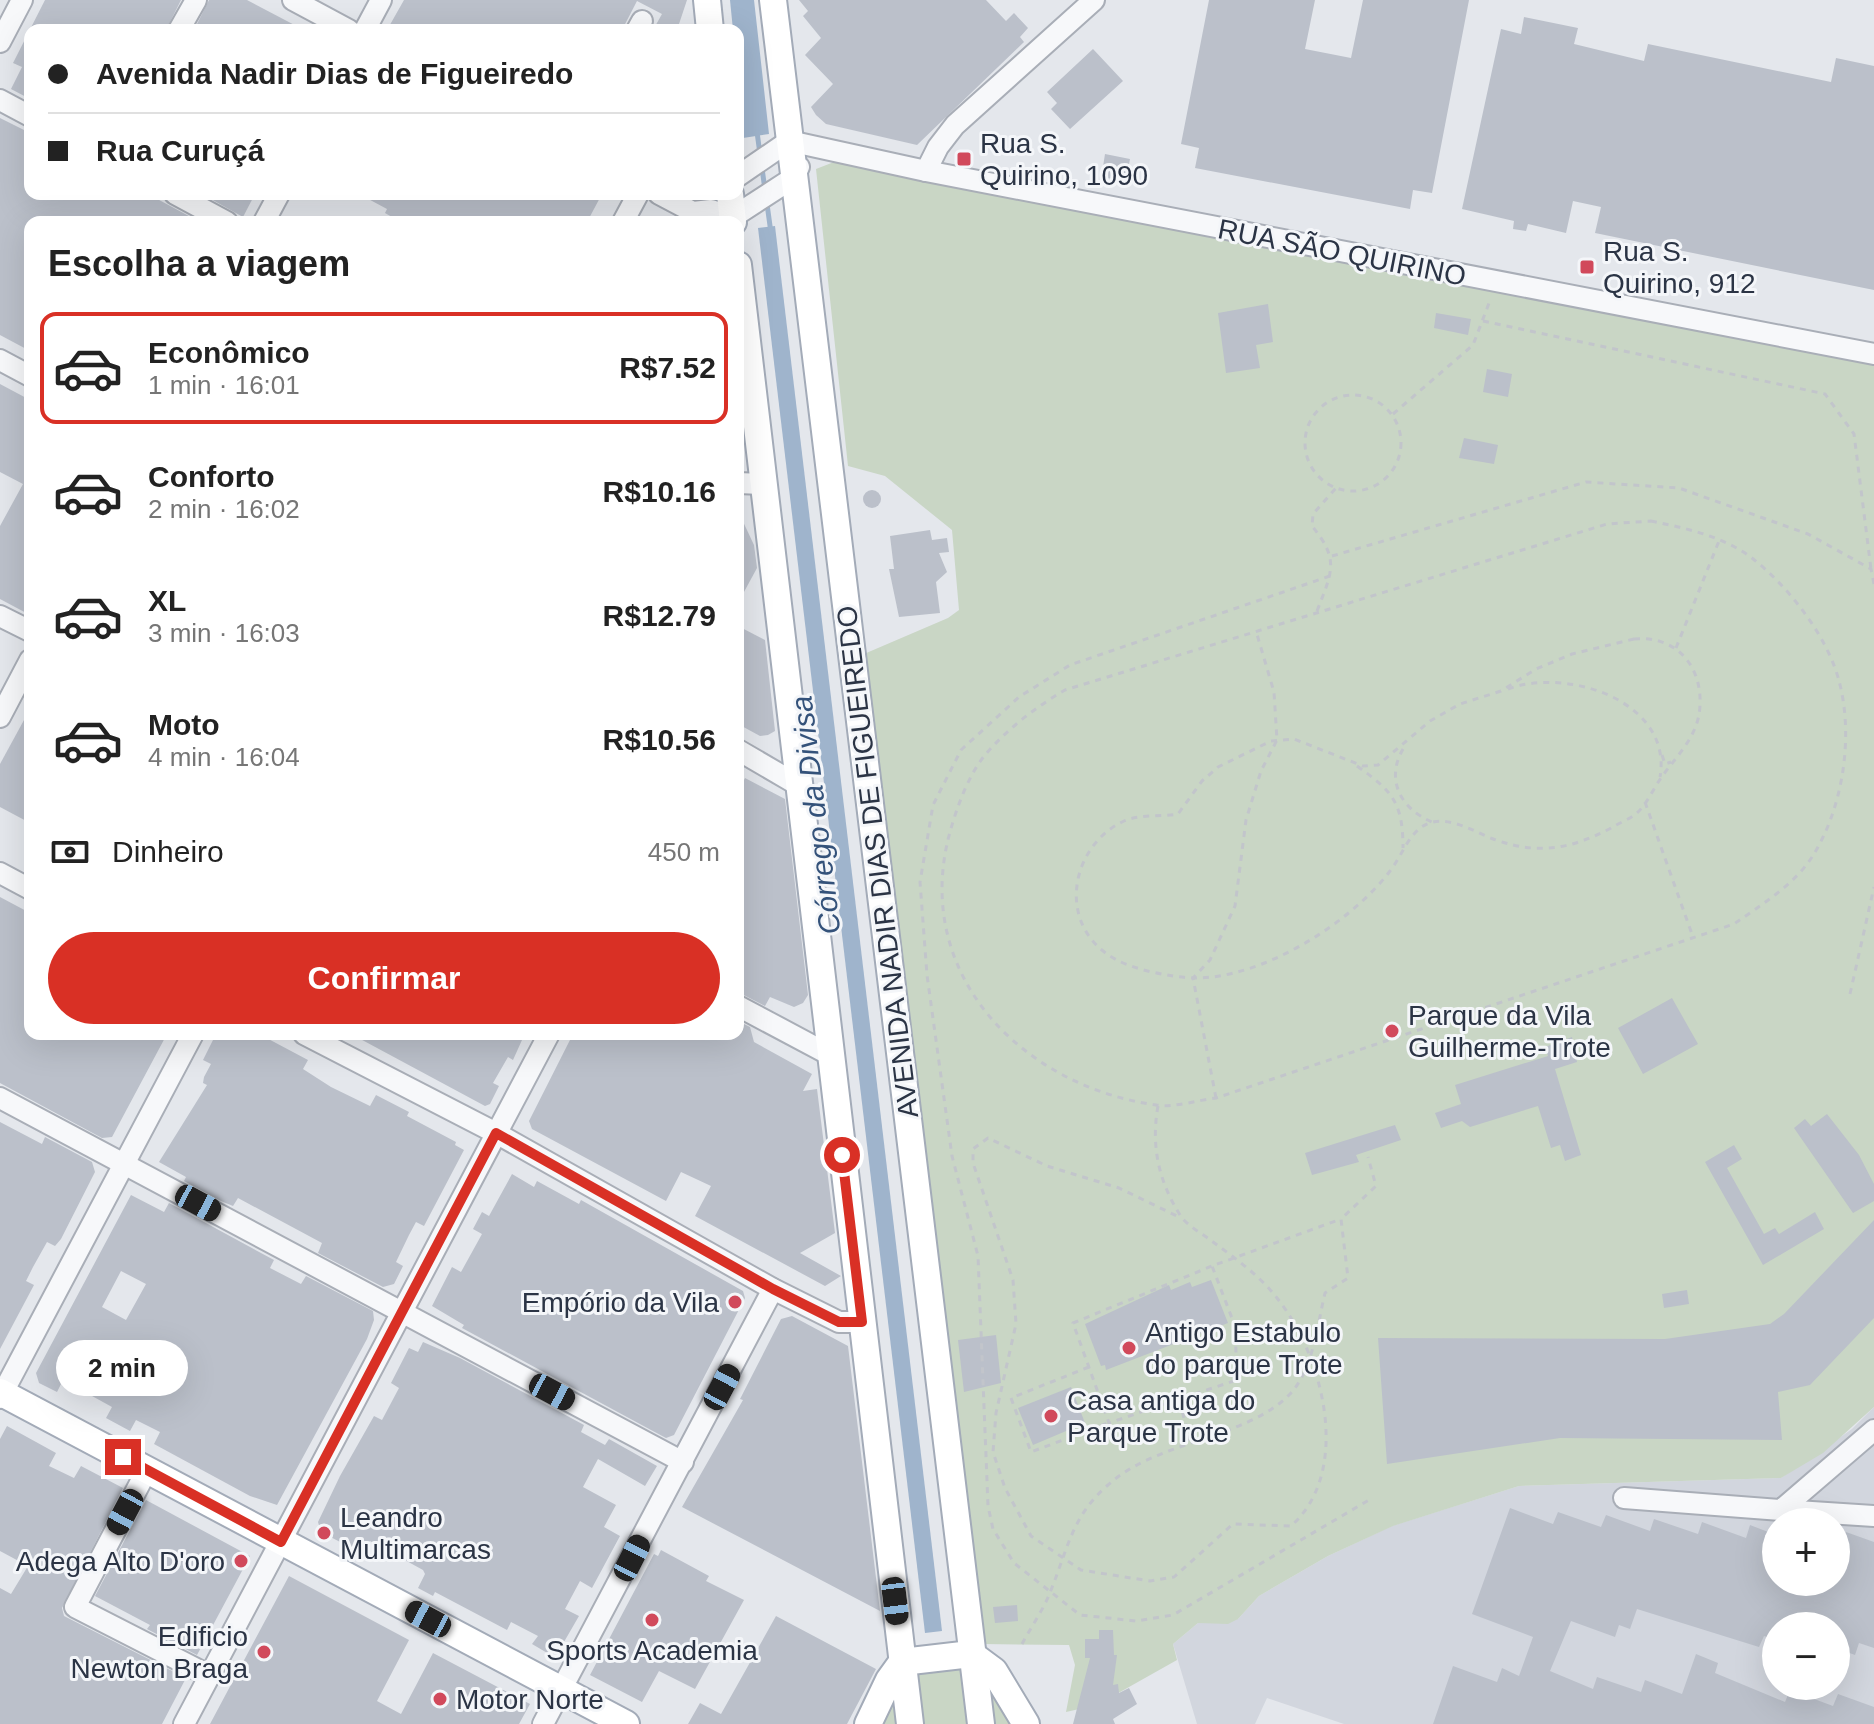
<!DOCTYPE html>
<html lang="pt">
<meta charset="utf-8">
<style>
body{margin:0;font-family:Helvetica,sans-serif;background:#f6f6f6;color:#222;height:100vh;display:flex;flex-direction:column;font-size:30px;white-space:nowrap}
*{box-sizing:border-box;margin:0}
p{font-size:26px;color:#767676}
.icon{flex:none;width:44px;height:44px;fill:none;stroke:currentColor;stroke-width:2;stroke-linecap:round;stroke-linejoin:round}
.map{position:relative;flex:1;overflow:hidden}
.drawer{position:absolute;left:24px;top:216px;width:720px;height:824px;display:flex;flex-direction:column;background:#fff;border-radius:16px;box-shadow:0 8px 32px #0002}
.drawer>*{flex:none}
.banner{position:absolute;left:24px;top:24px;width:720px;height:176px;border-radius:16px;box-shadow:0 8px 32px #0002;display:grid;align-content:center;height:176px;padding:0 24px;background:#fff}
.buttons{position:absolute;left:1762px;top:1508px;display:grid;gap:16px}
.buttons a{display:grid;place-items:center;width:88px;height:88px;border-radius:50%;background:#fff;box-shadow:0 8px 32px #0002;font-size:40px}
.end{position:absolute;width:36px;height:36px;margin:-18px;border:10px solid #d93025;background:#fff;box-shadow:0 0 0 4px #fff}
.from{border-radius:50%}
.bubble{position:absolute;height:56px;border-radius:28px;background:#fff;box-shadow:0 8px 32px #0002;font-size:26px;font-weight:700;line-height:56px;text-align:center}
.car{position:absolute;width:24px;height:48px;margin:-24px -12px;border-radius:10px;box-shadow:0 0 6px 2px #0007;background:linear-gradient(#222 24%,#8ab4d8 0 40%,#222 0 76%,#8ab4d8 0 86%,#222 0)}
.banner b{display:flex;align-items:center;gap:28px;height:76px;font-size:30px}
.banner b+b{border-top:2px solid #e0e0e0}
.banner i{width:20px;height:20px;background:#222}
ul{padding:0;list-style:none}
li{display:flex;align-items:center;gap:24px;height:112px;margin:0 16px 12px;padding:0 8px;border:4px solid transparent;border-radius:16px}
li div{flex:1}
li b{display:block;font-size:30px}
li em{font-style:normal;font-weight:700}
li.active{border-color:#d93025}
li>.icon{width:72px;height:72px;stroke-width:1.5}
h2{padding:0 24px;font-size:36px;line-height:96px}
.pay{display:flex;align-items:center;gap:20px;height:88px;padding:0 24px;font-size:30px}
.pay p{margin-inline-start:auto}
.cta{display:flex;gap:16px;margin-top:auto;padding:16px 24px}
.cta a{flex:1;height:92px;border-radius:48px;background:#d93025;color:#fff;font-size:32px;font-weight:700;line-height:92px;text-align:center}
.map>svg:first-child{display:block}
.built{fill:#d2d6de;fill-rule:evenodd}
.green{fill:#c9d6c5}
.water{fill:#9fb4cc}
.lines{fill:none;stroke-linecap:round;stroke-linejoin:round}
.stream{stroke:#9fb4cc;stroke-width:5}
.building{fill:#bbc0ca;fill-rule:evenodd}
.minor-casing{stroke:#a9aeb7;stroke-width:24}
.major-casing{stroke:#a3abb8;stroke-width:30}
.path{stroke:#c2c5cb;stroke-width:3;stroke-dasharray:6 6;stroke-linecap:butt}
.minor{stroke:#f7f8fa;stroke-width:20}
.major{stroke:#fff;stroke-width:26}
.route{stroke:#d93025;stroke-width:10}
.poi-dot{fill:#d1495b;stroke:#f4f6f9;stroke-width:3}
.labels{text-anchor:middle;stroke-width:6;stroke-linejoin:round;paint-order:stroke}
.poi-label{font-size:28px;fill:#2b3445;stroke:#f4f6f9;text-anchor:start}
.street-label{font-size:28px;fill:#2b3445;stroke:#f4f6f9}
.water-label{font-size:30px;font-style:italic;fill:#34527a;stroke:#f4f6f9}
</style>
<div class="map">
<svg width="1874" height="1724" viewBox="0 0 1874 1724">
<rect width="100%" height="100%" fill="#e4e7ec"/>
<path class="built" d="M1874 1407V1724H1344L1267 1698 1255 1724H1197L1173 1644 1198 1623 1238 1619 1259 1596 1328 1556 1392 1526 1519 1486 1781 1478 1852 1429ZM1776 1522H1836V1582H1776ZM1776 1626H1836V1686H1776Z"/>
<g class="green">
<path d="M834 162 1874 364V1407L1823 1453 1781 1478 1519 1486 1393 1526 1328 1556 1259 1596 1238 1619 1228 1624 1198 1623 1173 1644 1177 1660 1097 1705 1066 1712 1075 1665 1069 1645 982 1644 864 654 948 618 959 610 952 530 885 476 848 466 816 169Z"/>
<path d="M965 1662 982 1673 1014 1724H875L914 1668Z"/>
</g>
<g class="water">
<path d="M730 0H754L769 134 743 138 738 30H733Z"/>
<path d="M775 226 942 1631 925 1633 758 228Z"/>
</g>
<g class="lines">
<g class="stream">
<path d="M757 132 760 154"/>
<path d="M762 168 765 190"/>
<path d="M767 204 771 233"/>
</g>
</g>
<g class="building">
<path d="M45 0H181L166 30H30V99L11 89 22 67 13 63Z"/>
<path d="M209 0H247L304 30H194Z"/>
<path d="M404 0H687L677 30H653L662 14 637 1 622 30H387Z"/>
<path d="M799 0H986L1006 21 1014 13 1028 28 1020 37 1024 42 917 145 826 124 816 115 811 107 833 84 805 55 821 38 803 16 808 11Z"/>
<path d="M1209 0H1315L1305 49 1351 58 1363 0H1469L1432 193 1413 190 1410 209 1195 168 1199 148 1181 144Z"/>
<path d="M1524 17 1578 28 1574 44 1644 61 1648 44 1831 82 1836 58 1874 66V290L1595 233 1601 207 1573 201 1566 233 1528 224 1526 231 1513 229 1514 221 1462 209 1501 29 1521 34Z"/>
<path d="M1093 49 1123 81 1070 129 1051 109 1057 103 1047 92Z"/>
<path d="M0 118 30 133V194H148L200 222H30V351L0 335Z"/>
<path d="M1105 154 1130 159 1126 180 1105 178 1106 174 1102 173Z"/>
<path d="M202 194H255L243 217Z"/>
<path d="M359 194H602L587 222H390L392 217 385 213 387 209Z"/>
<path d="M1268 304 1273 342 1256 345 1260 368 1226 373 1218 313Z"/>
<path d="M1436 313 1471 319 1468 335 1434 328Z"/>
<path d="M1487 369 1512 374 1508 397 1483 392Z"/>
<path d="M0 384 30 400V615L0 599V526L23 484 0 472Z"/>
<path d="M1464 438 1498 445 1494 464 1459 458Z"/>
<circle cx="872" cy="499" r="9"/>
<path d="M738 511 754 545 757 568 738 603Z"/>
<path d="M930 530 932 540 947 538 949 552 939 553 947 572 936 582 940 613 899 617 889 569H894L890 536Z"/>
<path d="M738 626 765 640 775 731 768 735 760 736 738 724Z"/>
<path d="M30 709V823L0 807V764Z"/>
<path d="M745 778 785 799 808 995 803 1003 794 1007 770 997 765 1006 738 992V792Z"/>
<path d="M0 897 30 913V1034H167L112 1137 102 1138 0 1083Z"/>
<path d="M1672 998 1698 1044 1643 1074 1618 1028Z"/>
<path d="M738 1021 750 1027 754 1042 812 1074 803 1091 817 1089 835 1233 800 1253 841 1276 825 1286 695 1216 711 1186 681 1172 666 1201 532 1129 529 1121 573 1034H738Z"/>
<path d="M216 1034H259L308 1060 303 1069 331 1087 370 1106 376 1095 409 1112 407 1116 456 1142 455 1145 464 1150 424 1226 416 1222 409 1235 396 1262 403 1266 394 1284 383 1287 318 1253 322 1243 238 1198 233 1206 221 1201 184 1181 186 1177 159 1162 207 1085 203 1083 204 1077 211 1064 203 1060Z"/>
<path d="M351 1034H510L522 1040 513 1060 508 1057 493 1083 499 1086 490 1104 485 1106Z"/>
<path d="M1572 1037 1577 1062 1555 1069 1581 1155 1565 1161 1560 1145 1551 1148 1538 1106 1470 1127 1462 1121 1441 1128 1435 1113 1461 1104 1455 1085 1548 1056 1545 1047Z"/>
<path d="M1827 1114 1859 1155 1874 1184V1201L1853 1213 1794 1128 1805 1119 1811 1126Z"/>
<path d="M0 1122 42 1144 45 1137 92 1162 95 1172 61 1239 55 1246 47 1242 33 1267 26 1281 34 1285 0 1349Z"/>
<path d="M1395 1125 1401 1140 1356 1155 1359 1162 1312 1175 1305 1153Z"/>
<path d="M1734 1145 1742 1159 1727 1168 1764 1234 1775 1228 1779 1234 1815 1212 1824 1229 1763 1265 1705 1162Z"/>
<path d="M512 1174 534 1187 537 1181 579 1204 581 1200 743 1291 745 1298 674 1435 666 1438 651 1430 462 1328 464 1325 432 1306 452 1267 461 1272 482 1234 473 1229 482 1212 489 1216Z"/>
<path d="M131 1195 164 1212 169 1203 274 1260 270 1268 301 1284 306 1276 373 1311 374 1320 367 1339 277 1505 250 1496 154 1444 160 1432 136 1420 130 1431 106 1418 112 1407 63 1380 57 1392 39 1383 36 1373ZM121 1271 146 1284 126 1320 102 1307Z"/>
<path d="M1874 1220V1318L1810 1385 1778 1392 1782 1440 1560 1438 1387 1464 1378 1338 1665 1339 1770 1324 1784 1314Z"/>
<path d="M1211 1280 1228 1323 1106 1370 1105 1365 1101 1366 1085 1324 1169 1285 1171 1290 1190 1282 1192 1287Z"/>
<path d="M1687 1290 1689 1304 1664 1308 1662 1294Z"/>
<path d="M792 1316 848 1346 880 1611 682 1507 743 1400 740 1399 781 1319Z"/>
<path d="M996 1335 1001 1383 964 1392 958 1340Z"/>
<path d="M423 1342 460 1358 584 1425 581 1432 605 1445 609 1439 657 1466 645 1486 598 1459 583 1487 616 1505 604 1527 620 1536 592 1588 580 1581 565 1609 579 1616 557 1654H549L532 1644 538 1636 511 1622 507 1630 435 1592 433 1596 418 1588 425 1574 423 1570 370 1541 363 1554 321 1532 318 1522 340 1476 374 1416 382 1420 399 1388 391 1383 409 1348 418 1352Z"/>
<path d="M1071 1387 1085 1423 1033 1445 1018 1408Z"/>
<path d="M7 1426 56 1453 49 1466 74 1478 81 1466 123 1488 62 1608 64 1616 186 1678 162 1724H0V1588L11 1594 28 1566 0 1551V1439Z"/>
<path d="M146 1500 250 1556 197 1655 147 1629 150 1625 95 1596Z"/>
<path d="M1510 1508 1553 1524 1558 1512 1601 1527 1606 1515 1650 1531 1654 1519 1698 1534 1702 1522 1746 1538 1750 1525 1776 1535V1582H1836V1542L1842 1545 1846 1532 1874 1542V1648L1859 1643 1855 1655 1836 1648V1626H1776V1640L1764 1636 1759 1647 1637 1609 1630 1629 1619 1625 1615 1637 1571 1621 1550 1671 1593 1689 1597 1677 1641 1692 1645 1680 1682 1694 1696 1654 1718 1663 1715 1673 1785 1702 1790 1690 1833 1706 1838 1694 1874 1707V1724H1433L1453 1666 1497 1682 1502 1668 1519 1676 1533 1637 1472 1614Z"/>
<path d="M661 1550 709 1576 706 1581 744 1600 695 1689 659 1671 642 1702 590 1675 654 1554 658 1556Z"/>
<path d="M289 1576 409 1640 377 1701 401 1714 433 1653 530 1704 519 1724H210Z"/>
<path d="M1017 1605 1018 1621 995 1623 993 1607Z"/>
<path d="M776 1616 876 1669 847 1724H688L700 1703 721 1714Z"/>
<path d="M1099 1630H1113L1114 1655H1117L1113 1685 1118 1684 1119 1693 1129 1688 1137 1704 1113 1719 1115 1724H1073L1090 1658H1085V1639H1099Z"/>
</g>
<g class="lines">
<defs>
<g id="minor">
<path d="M293 0 349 30"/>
<path d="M179 30 196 0"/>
<path d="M365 30 381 0"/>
<path d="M637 30 642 21"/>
<path d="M0 42 22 0"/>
<path d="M0 100 30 116"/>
<path d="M926 171 938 147 955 125 1094 0"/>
<path d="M738 176 789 141 926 171 1874 354"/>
<path d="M175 194 227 222"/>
<path d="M659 194 693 212 711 210 733 217 793 178 799 167"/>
<path d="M264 222 279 194"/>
<path d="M623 222 638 194"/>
<path d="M0 360 30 376"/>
<path d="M738 483 762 484"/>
<path d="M0 616 30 631"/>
<path d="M0 717 30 660"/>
<path d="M738 750 798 785"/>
<path d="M0 873 30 889"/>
<path d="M738 1006 830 1055"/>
<path d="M304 1034 496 1133 773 1289 839 1322H862"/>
<path d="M0 1098 683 1462"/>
<path d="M0 1398 193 1034"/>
<path d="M147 1470 75 1607 210 1676"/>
<path d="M1624 1498 1781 1510 1874 1430"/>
<path d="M1781 1510 1874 1516"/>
<path d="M184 1724 549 1034"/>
<path d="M543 1724 773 1289"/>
</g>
<g id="major">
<path d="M707 0 710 30"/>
<path d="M773 0 981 1724"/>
<path d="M730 194 733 222"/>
<path d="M738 265 910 1724"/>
<path d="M0 1392 626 1724"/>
<path d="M868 1724 889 1680 902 1662 971 1654 994 1671 1026 1724"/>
</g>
</defs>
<use href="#minor" class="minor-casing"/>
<use href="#major" class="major-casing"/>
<g class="path">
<path d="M1483 321 1825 394 1854 434 1871 569"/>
<circle cx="1353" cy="443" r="48"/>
<path d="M1393 414 1473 345 1491 298"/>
<path d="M1651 521C1685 528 1723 536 1752 558 1788 586 1828 637 1839 681 1854 736 1843 809 1812 857 1794 885 1761 905 1734 924L1216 1098C1198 1100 1174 1108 1156 1105 1021 1086 911 973 950 832 957 807 968 776 985 755 1007 729 1036 707 1065 690L1607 524Z"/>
<path d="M1332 556 1586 482 1679 488 1808 534 1871 569 1874 584"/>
<path d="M1330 576 1070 665 1019 697 961 750 933 805 920 882 927 975 952 1156 978 1256 988 1506 993 1529 1014 1563 1080 1615 1136 1621 1173 1615 1369 1500"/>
<path d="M1317 611C1332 572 1340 560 1312 526L1313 514 1336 488"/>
<path d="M1634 639C1674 635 1702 664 1700 705 1699 736 1677 755 1661 778 1653 789 1647 804 1637 813 1630 819 1619 823 1611 828 1571 849 1539 855 1496 840 1476 833 1455 818 1433 822 1410 827 1403 855 1390 871 1350 924 1261 979 1194 978 1169 977 1127 969 1107 954 1057 919 1072 845 1124 821 1140 814 1161 817 1178 814L1202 781 1218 767 1271 741 1294 739 1363 766 1378 765 1430 721 1460 704 1501 691 1536 669 1572 654Z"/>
<path d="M1676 648 1719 541"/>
<path d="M1508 689C1567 667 1673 701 1660 777"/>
<path d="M1403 749C1385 780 1401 809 1432 822"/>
<path d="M1662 755 1665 764 1671 762"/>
<path d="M1357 766C1392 791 1403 802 1403 848"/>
<path d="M1645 802 1693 937"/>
<path d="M1850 994 1874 887"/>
<path d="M1216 1098 1193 978 1210 960 1235 906 1246 820 1261 771 1277 740 1274 692 1256 631"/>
<path d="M1158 1106C1151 1145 1158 1180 1180 1215 1187 1226 1203 1234 1213 1242 1235 1258 1260 1276 1277 1298 1323 1355 1353 1471 1291 1526L1233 1524 1174 1577 1150 1581 1081 1570 1031 1536 1005 1488 993 1452 996 1413 1016 1324 1013 1280 973 1163V1149L988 1138 1047 1166 1119 1188 1181 1218"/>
<path d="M1089 1367 1011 1398 1031 1452 1108 1423"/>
<path d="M1179 1399 1109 1423 1073 1323 1212 1266"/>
<path d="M1190 1441 1179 1399 1237 1380 1235 1326 1212 1266 1341 1219"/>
<path d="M1022 1644C1031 1627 1044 1609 1051 1590 1068 1548 1072 1516 1108 1485 1156 1441 1244 1439 1288 1396 1313 1372 1317 1326 1325 1293L1348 1278 1341 1219 1376 1186 1368 1157"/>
</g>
<use href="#minor" class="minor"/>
<use href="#major" class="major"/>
</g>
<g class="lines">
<path class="route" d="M123 1457 281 1542 496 1133 773 1289 839 1322H862L842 1155"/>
</g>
<g class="poi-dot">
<rect x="956" y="151" width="16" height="16" rx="4"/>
<rect x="1579" y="259" width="16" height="16" rx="4"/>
<circle cx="1392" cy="1031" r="8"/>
<circle cx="735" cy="1302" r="8"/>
<circle cx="1129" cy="1348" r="8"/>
<circle cx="1051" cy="1416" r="8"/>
<circle cx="324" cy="1533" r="8"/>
<circle cx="241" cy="1561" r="8"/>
<circle cx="652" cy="1620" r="8"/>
<circle cx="264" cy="1652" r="8"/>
<circle cx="440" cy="1699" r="8"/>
</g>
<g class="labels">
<g class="poi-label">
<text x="980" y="153">Rua S.<tspan x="980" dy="32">Quirino, 1090</tspan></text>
<text x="1603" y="261">Rua S.<tspan x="1603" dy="32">Quirino, 912</tspan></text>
<text x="1408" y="1025">Parque da Vila<tspan x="1408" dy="32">Guilherme-Trote</tspan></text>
<text x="719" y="1312" text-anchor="end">Empório da Vila</text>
<text x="1145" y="1342">Antigo Estabulo<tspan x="1145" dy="32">do parque Trote</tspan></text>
<text x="1067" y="1410">Casa antiga do<tspan x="1067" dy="32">Parque Trote</tspan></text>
<text x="340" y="1527">Leandro<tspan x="340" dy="32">Multimarcas</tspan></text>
<text x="225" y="1571" text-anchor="end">Adega Alto D'oro</text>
<text x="248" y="1646" text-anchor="end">Edificio<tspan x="248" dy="32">Newton Braga</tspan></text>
<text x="652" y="1660" text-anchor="middle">Sports Academia</text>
<text x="456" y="1709">Motor Norte</text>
</g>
<g class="street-label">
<text transform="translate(1342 252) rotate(11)" y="10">RUA SÃO QUIRINO</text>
<text transform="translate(877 862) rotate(-97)" y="10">AVENIDA NADIR DIAS DE FIGUEIREDO</text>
</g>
<g class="water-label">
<text transform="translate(816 815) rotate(-97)" y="10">Córrego da Divisa</text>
</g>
</g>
</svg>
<div class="buttons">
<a>+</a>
<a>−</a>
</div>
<i class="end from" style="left:842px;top:1155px"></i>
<i class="end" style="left:123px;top:1457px"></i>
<div class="bubble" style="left:56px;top:1340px;width:132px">2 min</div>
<i class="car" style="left:198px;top:1203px;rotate:118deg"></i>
<i class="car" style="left:722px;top:1387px;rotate:28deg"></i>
<i class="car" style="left:552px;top:1392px;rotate:118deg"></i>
<i class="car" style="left:125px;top:1512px;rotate:208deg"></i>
<i class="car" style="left:632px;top:1558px;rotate:27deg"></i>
<i class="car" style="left:895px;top:1601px;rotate:173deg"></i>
<i class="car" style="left:428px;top:1619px;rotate:298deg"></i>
<div class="banner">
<b><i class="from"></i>Avenida Nadir Dias de Figueiredo</b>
<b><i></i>Rua Curuçá</b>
</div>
<section class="drawer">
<h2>Escolha a viagem</h2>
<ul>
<li class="active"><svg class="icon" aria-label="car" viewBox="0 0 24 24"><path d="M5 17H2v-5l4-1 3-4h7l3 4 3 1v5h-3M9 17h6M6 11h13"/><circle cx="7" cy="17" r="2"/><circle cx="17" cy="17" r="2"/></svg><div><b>Econômico</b><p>1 min · 16:01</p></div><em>R$7.52</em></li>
<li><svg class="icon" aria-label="car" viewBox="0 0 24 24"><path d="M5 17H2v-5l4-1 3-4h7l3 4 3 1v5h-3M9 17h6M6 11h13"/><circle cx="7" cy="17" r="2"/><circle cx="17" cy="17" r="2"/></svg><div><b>Conforto</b><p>2 min · 16:02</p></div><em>R$10.16</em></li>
<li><svg class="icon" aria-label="car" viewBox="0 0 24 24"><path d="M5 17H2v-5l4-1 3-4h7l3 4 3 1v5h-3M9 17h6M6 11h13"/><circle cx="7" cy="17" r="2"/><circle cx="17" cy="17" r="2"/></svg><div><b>XL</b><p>3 min · 16:03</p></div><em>R$12.79</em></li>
<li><svg class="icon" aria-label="car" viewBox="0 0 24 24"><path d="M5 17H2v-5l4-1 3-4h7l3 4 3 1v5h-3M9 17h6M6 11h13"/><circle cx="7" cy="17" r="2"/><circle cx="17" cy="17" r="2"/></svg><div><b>Moto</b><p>4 min · 16:04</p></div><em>R$10.56</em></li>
</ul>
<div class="pay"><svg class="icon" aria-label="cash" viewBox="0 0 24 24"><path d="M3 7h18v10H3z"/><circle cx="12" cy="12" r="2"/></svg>Dinheiro<p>450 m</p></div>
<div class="cta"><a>Confirmar</a></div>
</section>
</div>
